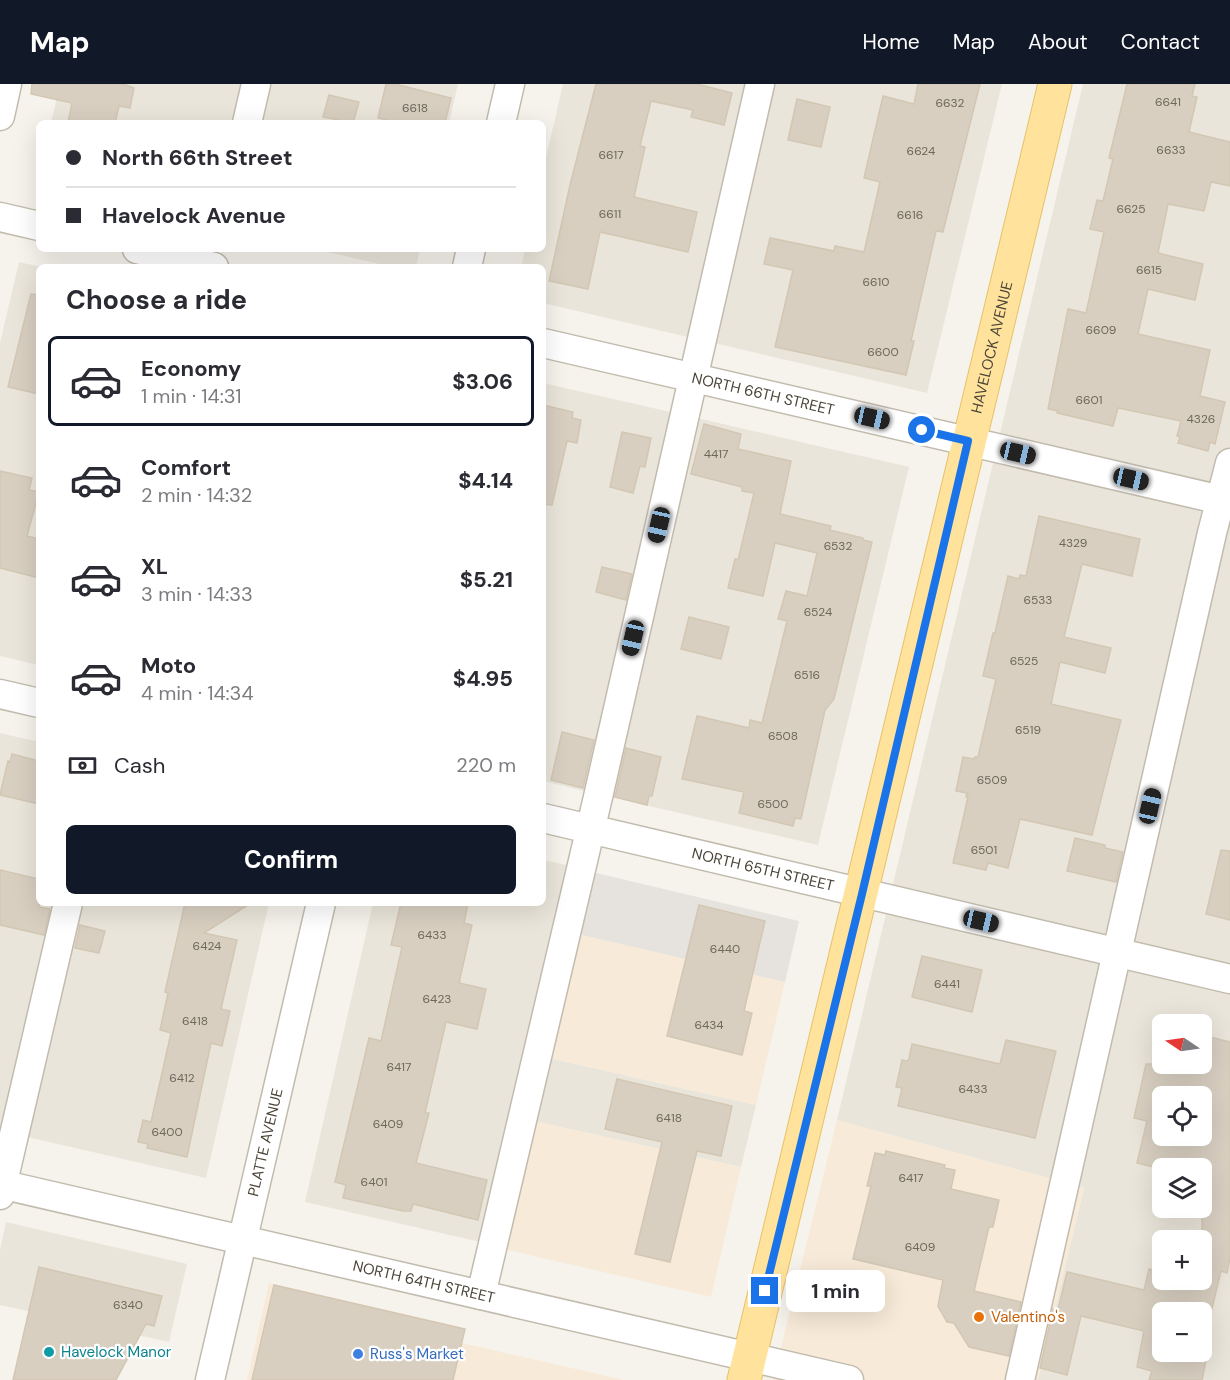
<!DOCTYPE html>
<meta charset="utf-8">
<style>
body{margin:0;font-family:"DM Sans",sans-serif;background:#f7f7f7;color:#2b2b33;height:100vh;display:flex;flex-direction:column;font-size:22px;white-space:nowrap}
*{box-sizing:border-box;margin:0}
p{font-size:20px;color:#7c7c81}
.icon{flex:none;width:33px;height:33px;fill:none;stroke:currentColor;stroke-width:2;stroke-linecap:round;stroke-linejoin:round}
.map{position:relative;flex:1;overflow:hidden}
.details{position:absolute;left:36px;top:180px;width:510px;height:642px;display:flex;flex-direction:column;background:#fff;border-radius:9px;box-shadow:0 6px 24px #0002}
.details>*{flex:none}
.top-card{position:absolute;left:36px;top:36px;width:510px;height:132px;border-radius:9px;box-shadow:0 6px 24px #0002;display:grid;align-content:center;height:132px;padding:0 30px;background:#fff}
.needle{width:39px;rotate:283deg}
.tools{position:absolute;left:1152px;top:930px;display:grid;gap:12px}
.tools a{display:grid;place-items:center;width:60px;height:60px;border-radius:9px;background:#fff;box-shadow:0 6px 24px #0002;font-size:30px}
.end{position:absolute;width:27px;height:27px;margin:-14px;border:8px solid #1a73e8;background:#fff;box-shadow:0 0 0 3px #fff}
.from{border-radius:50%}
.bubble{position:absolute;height:42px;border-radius:9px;background:#fff;box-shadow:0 6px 24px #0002;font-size:20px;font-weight:700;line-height:42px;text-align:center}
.car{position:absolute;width:18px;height:36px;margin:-18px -9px;border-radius:8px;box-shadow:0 0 4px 2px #0007;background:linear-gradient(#222 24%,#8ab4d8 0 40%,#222 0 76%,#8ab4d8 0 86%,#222 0)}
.top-card b{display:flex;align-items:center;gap:21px;height:57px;font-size:22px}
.top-card b+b{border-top:2px solid #e1e1e2}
.top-card i{width:15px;height:15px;background:#2b2b33}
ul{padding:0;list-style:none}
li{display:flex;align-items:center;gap:18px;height:90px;margin:0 12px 9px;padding:0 18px;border:3px solid transparent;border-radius:9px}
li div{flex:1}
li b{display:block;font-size:22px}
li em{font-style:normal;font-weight:700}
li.selected{border-color:#111827}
li>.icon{width:54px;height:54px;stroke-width:1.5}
h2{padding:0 30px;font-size:27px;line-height:72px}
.pay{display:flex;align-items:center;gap:15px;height:66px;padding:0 30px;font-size:22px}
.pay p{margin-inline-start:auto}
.button{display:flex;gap:12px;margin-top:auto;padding:12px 30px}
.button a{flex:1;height:69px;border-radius:9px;background:#111827;color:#fff;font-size:24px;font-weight:700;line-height:69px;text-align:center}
header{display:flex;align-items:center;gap:36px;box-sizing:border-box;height:84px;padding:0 30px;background:#111827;color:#fff}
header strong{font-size:28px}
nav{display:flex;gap:33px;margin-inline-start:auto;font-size:21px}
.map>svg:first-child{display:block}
.residential{fill:#eae5da;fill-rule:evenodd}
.commercial{fill:#f7ead8}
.industrial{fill:#e6e2dd}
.building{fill:#d8cfc1;stroke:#d3c7b4;stroke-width:1.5;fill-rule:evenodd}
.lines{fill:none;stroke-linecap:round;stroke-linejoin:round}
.minor-casing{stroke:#c2bbae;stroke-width:31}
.major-casing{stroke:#e6c16a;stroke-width:35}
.minor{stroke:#fff;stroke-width:28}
.major{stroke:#ffe39c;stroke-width:33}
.route{stroke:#1a73e8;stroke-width:8}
.food-dot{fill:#e8710a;stroke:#fff;stroke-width:2}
.culture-dot{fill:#0f9aa8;stroke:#fff;stroke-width:2}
.shop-dot{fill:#3f7fe0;stroke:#fff;stroke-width:2}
.labels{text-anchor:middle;stroke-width:4.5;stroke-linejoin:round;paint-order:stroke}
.number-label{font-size:12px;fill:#6e675b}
.street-label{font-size:15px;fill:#4b4439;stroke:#fff}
.food-label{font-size:15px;fill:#c56008;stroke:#fff;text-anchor:start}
.culture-label{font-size:15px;fill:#0d838f;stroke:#fff;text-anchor:start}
.shop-label{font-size:15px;fill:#366cbe;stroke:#fff;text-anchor:start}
</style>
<header>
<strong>Map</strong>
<nav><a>Home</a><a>Map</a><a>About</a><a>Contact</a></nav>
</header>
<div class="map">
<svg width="1230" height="1296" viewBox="0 0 1230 1296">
<rect width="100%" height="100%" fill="#f6f3ec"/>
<g class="residential">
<path d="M60 0H248L239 39H51Z"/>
<path d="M268 0H458L449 39H259Z"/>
<path d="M563 0H751L692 254 543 219V183H521L525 165H543V87Z"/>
<path d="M774 0H1002L927 309 714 259Z"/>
<path d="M1083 0H1230V1296H1038L1084 1104 837 1036ZM1162 940H1202V980H1162ZM1162 1012H1202V1052H1162ZM1162 1084H1202V1124H1162ZM1162 1156H1202V1196H1162ZM1162 1228H1202V1268H1162Z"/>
<path d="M315 165H420L416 183H392Z"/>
<path d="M19 178 41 183H39V581L0 572V259Z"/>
<path d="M543 299 675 329 588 708 543 697Z"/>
<path d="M697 334 909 383 818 761 610 713Z"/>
<path d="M0 649 39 658V819H59L5 1048 0 1047Z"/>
<path d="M543 776 571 782 485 1159 305 1118 373 819H543Z"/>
<path d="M78 819H269L206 1094 23 1052Z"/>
<path d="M549 974 756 1021 741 1083 534 1037Z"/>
<path d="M6 1138 187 1180 169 1258 0 1221V1166Z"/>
</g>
<g class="commercial">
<path d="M578 850 785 898 756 1021 549 974Z"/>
<path d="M837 1036 1084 1104 1038 1296H773Z"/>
<path d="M534 1037 741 1083 711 1213 504 1165Z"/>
<path d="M269 1199 461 1243 458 1258 624 1296H247Z"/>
</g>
<path class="industrial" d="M592 788 799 837 785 898 578 850Z"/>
<g class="building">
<path d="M32 0H123L134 4 130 24 119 22 115 39H68L72 19 31 10Z"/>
<path d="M386 0H395L451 14 445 39H399L378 34Z"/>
<path d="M596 0H697L732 9 724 41 691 33 693 26 651 17 640 62 645 63 634 113 697 128 688 168 600 148 588 205 549 197 570 101Z"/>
<path d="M918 0H980L943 148 936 147 911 257H914L906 291 775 263 793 186 764 180 770 154 834 167 835 162 864 168 880 98 864 94 883 12 914 20Z"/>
<path d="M1127 0H1195L1192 12 1197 13 1189 48 1230 58V102L1211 98 1204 127 1168 120 1158 169 1203 180 1195 216 1148 205 1138 250 1210 266 1200 312 1225 318 1215 360 1210 358 1208 367 1178 359 1180 353 1177 352 1181 337 1118 324 1113 342 1057 329 1058 327 1048 325 1068 225 1086 229 1104 148 1090 145 1097 116 1103 117 1113 75 1109 74Z"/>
<path d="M329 11 359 18 353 39 323 33Z"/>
<path d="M797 15 830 23 821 63 788 56Z"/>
<path d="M31 210 39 211V310L8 303Z"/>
<path d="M543 321 573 328 572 334 581 336 577 359 567 357 552 421 543 420Z"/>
<path d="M704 340 741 350 738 365 791 377 780 430 831 442 830 446 863 454V456L872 458 834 615 825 626 801 735 795 734 793 742 739 729 744 708 682 695 697 632 749 644 750 636 762 639 787 537 778 535 786 507 807 512 817 469 775 459 763 512 728 504 735 475 738 476 754 409 742 407V403L691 390Z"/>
<path d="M622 348 651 354 645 383 640 382 633 409 610 403Z"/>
<path d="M0 387 32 394 29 406 39 408 27 452 39 455V494L0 484Z"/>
<path d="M1039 432 1140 455 1132 492 1082 480 1064 553 1111 564 1105 589 1060 578 1051 620 1121 636 1092 751 1020 735 1008 784 988 779 986 786 953 779 968 713H966L967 709 956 707 963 673 974 675 975 673H978L996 595 983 592 993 549H995L1008 492 1019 495 1020 491 1026 492Z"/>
<path d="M602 483 632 490 626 516 596 508Z"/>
<path d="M689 533 729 543 721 575 681 565Z"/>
<path d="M562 648 594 656 583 704 551 696Z"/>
<path d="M626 664 661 673 652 712H649L647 721 615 713Z"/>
<path d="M12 670 39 677V720L0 711 8 677 10 678Z"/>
<path d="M1075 754 1105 761V764L1123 768 1116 798 1067 787Z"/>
<path d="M1221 766 1230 767V836L1206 830Z"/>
<path d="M0 786 39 795V823L50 825 44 851 0 841Z"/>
<path d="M185 819H251L204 849 237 856 221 925 230 927 222 962 211 959 187 1073 147 1064 148 1060 138 1058 143 1036 151 1038 171 949 160 946 168 909 165 908Z"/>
<path d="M401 819H468L464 839 472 841 459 899 486 905 477 945 446 938 425 1029H429L416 1079 487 1096 478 1136 413 1120 411 1127H403L343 1114 346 1101 335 1098 369 954 381 957 402 863 391 861Z"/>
<path d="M699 821 765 837 744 927 752 929 742 971 667 952Z"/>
<path d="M80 841 105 847 99 869 75 864Z"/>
<path d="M922 872 982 886 972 928 912 913Z"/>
<path d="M1202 951 1230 958V1175L1227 1189 1221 1187 1202 1266 1208 1267 1202 1296H1149L1152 1287 1137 1283 1144 1247 1081 1232 1067 1291 1040 1284 1053 1225 1058 1226 1067 1188 1144 1206 1149 1185 1162 1188V1196H1202V1156H1191L1193 1147 1202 1149V1084L1162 1085 1137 1079 1147 1037 1134 1034 1146 980H1202ZM1162 1012H1202V1052H1162ZM1162 1228H1202V1268H1162Z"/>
<path d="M1006 956 1056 967 1035 1054 898 1022 902 1004 896 1003 902 976 907 977 909 975 912 960 1000 980Z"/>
<path d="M617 995 732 1022 721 1072 697 1067 670 1178 635 1170 662 1058 605 1045Z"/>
<path d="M886 1067 945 1081 944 1084 955 1086 951 1105 999 1116 993 1143H989L974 1207 1021 1218 1009 1272 969 1263 954 1239 947 1238 938 1222 943 1196 853 1175 871 1102H867L875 1069 885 1071Z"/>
<path d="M39 1183 162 1212 154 1242 146 1240 116 1296H13Z"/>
<path d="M274 1201 465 1245 453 1296H252Z"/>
</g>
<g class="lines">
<defs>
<g id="minor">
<path d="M0 32 7 0"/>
<path d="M247 39 256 0"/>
<path d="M501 39 510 0"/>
<path d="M0 133 39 142"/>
<path d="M137 165 214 183"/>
<path d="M467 183 471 165"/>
<path id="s1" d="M543 259 1230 418"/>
<path d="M0 610 39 619"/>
<path id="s2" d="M543 734 1230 895"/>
<path id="s3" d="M0 1100 849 1296"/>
<path d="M0 1111 68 819"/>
<path d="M481 1211 598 713 760 0"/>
<path id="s4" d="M210 1296 321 819"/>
<path d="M1020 1296 1212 449 1230 379"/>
</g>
<g id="major">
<path id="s5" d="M744 1296 1055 0"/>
</g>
</defs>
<use href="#minor" class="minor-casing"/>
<use href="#major" class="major-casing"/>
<use href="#minor" class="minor"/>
<use href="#major" class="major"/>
</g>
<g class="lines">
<path class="route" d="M765 1207 862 810 968 357 922 346"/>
</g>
<circle class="food-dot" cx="979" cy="1233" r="6"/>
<circle class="culture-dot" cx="49" cy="1268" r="6"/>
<circle class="shop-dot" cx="358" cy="1270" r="6"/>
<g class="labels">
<g class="number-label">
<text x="1168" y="22">6641</text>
<text x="950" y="23">6632</text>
<text x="415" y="28">6618</text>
<text x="1171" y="70">6633</text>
<text x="921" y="71">6624</text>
<text x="611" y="75">6617</text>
<text x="1131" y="129">6625</text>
<text x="610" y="134">6611</text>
<text x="910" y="135">6616</text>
<text x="1149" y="190">6615</text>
<text x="876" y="202">6610</text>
<text x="1101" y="250">6609</text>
<text x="883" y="272">6600</text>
<text x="1089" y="320">6601</text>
<text x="1201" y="339">4326</text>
<text x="716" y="374">4417</text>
<text x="1073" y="463">4329</text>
<text x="838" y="466">6532</text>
<text x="1038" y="520">6533</text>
<text x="818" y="532">6524</text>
<text x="1024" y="581">6525</text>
<text x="807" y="595">6516</text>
<text x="1028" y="650">6519</text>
<text x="783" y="656">6508</text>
<text x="992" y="700">6509</text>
<text x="773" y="724">6500</text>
<text x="984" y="770">6501</text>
<text x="432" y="855">6433</text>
<text x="207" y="866">6424</text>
<text x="725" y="869">6440</text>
<text x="947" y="904">6441</text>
<text x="437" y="919">6423</text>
<text x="195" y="941">6418</text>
<text x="709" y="945">6434</text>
<text x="399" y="987">6417</text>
<text x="182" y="998">6412</text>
<text x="973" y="1009">6433</text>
<text x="669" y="1038">6418</text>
<text x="388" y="1044">6409</text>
<text x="167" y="1052">6400</text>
<text x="911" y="1098">6417</text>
<text x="374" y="1102">6401</text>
<text x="920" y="1167">6409</text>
<text x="128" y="1225">6340</text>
</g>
<g class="street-label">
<text dy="5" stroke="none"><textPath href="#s5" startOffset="1062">HAVELOCK AVENUE</textPath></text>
<text dy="5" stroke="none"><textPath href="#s1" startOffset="226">NORTH 66TH STREET</textPath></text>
<text dy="5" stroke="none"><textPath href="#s2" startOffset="226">NORTH 65TH STREET</textPath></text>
<text dy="5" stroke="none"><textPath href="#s4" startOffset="244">PLATTE AVENUE</textPath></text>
<text dy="5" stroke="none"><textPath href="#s3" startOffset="435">NORTH 64TH STREET</textPath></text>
</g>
<g class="food-label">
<text x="991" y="1238">Valentino's</text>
</g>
<g class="culture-label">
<text x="61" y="1273">Havelock Manor</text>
</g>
<g class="shop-label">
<text x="370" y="1275">Russ's Market</text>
</g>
</g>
</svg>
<div class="tools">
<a><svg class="needle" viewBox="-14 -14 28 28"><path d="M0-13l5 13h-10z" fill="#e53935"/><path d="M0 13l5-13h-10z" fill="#7c7c81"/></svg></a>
<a><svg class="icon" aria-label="locate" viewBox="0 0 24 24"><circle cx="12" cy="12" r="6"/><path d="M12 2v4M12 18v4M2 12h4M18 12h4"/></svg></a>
<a><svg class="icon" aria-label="layers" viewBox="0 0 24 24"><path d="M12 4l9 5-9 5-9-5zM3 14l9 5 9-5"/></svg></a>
<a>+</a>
<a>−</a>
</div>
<i class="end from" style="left:922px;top:346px"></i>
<i class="end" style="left:765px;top:1207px"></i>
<div class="bubble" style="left:786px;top:1186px;width:99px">1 min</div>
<i class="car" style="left:872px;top:334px;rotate:103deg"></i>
<i class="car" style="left:1018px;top:369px;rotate:103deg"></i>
<i class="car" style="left:1131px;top:395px;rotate:103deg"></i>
<i class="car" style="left:659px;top:441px;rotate:193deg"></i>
<i class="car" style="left:633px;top:554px;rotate:193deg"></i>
<i class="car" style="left:1150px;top:722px;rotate:13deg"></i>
<i class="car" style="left:981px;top:837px;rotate:103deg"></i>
<div class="top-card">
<b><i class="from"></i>North 66th Street</b>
<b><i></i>Havelock Avenue</b>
</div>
<section class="details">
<h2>Choose a ride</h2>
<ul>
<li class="selected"><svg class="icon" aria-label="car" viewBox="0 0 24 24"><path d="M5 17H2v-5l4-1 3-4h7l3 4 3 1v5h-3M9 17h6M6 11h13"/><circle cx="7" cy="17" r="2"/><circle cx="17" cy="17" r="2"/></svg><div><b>Economy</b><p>1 min · 14:31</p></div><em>$3.06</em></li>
<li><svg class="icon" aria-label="car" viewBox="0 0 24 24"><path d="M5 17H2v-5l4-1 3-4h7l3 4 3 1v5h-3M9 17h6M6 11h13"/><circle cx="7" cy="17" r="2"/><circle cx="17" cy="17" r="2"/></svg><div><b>Comfort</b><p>2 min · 14:32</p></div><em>$4.14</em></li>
<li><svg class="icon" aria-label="car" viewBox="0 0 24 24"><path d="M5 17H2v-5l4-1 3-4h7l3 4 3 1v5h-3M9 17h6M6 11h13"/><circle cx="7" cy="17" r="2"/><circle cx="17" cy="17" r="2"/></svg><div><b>XL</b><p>3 min · 14:33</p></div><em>$5.21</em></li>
<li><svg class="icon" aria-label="car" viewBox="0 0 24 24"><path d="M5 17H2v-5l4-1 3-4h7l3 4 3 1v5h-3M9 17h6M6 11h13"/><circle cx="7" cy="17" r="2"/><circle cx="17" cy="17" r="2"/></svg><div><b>Moto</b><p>4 min · 14:34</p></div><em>$4.95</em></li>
</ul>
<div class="pay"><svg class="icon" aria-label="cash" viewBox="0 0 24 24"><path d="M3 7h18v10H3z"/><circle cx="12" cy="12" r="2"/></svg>Cash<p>220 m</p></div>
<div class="button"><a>Confirm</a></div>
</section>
</div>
